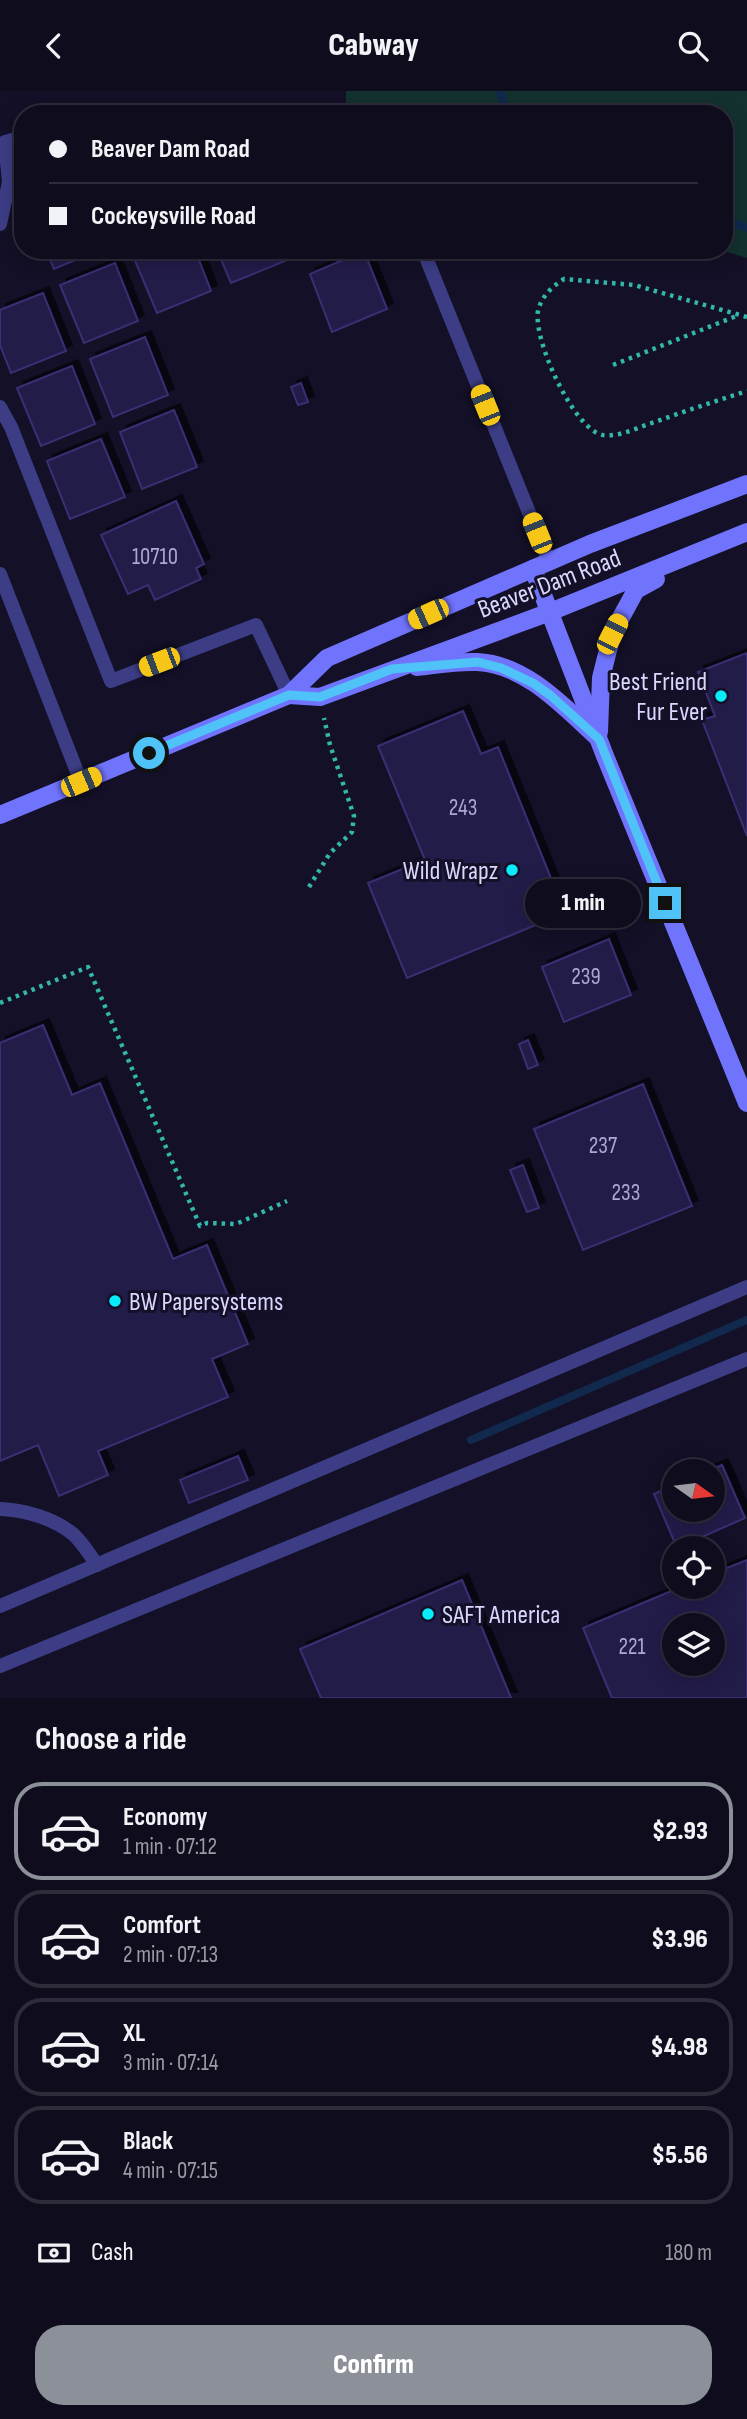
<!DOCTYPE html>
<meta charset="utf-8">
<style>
body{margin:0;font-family:"Sofia Sans Condensed",sans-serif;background:#171526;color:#f1f3f6;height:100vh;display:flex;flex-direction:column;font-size:26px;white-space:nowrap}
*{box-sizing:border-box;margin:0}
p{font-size:23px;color:#9b9ba4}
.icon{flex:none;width:38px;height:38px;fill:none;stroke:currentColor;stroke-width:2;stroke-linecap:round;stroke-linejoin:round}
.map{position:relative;height:1607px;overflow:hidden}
.details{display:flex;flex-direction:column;background:#0e0c1d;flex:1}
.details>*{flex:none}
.banner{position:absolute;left:14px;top:14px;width:719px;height:154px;border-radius:28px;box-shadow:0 4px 18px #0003,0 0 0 2px #2e2c3b;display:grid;align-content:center;height:154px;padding:0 35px;background:#0e0c1d}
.needle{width:46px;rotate:104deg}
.buttons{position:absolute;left:662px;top:1368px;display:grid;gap:14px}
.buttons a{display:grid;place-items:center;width:63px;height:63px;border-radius:50%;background:#0e0c1d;box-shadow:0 4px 18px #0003,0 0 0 2px #2e2c3b;font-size:35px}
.end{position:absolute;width:32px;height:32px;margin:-16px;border:9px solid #4fc3f7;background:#111;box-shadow:0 0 0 4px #111}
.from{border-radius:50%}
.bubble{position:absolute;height:49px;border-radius:24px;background:#0e0c1d;box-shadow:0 4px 18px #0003,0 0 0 2px #2e2c3b;font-size:23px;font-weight:800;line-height:49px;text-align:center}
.car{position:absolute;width:21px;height:42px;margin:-21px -10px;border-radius:9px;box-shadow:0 0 5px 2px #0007;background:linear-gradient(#f5c518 24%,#345 0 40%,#f5c518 0 76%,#345 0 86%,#f5c518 0)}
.banner b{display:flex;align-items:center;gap:24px;height:66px;font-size:26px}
.banner b+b{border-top:2px solid #2e2c3b}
.banner i{width:18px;height:18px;background:#f1f3f6}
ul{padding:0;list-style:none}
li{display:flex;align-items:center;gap:21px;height:98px;margin:0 14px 10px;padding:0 21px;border:4px solid #2e2c3b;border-radius:28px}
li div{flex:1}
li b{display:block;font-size:26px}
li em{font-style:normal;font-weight:800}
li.on{border-color:#8c9099}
li>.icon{width:63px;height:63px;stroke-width:1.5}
h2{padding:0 35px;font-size:32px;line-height:84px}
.pay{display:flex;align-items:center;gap:18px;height:77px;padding:0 35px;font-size:26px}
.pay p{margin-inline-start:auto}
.cta{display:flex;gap:14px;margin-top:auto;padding:14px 35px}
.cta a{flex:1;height:80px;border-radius:28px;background:#8c9099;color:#fff;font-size:28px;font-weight:800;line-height:80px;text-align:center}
header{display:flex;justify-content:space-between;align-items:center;height:91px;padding:0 35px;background:#0e0c1d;font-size:32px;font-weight:800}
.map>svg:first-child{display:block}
.green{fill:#13312f}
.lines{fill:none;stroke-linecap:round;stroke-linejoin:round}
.stream{stroke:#10294c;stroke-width:8}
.building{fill:#241d48;stroke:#3a2f73;stroke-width:2;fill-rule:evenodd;filter:url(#shadow)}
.path{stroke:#32b7aa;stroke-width:4.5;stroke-dasharray:3.5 5;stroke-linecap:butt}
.lane{stroke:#3c3d85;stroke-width:14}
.secondary{stroke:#7073fc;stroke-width:18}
.route{stroke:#4fc3f7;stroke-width:9}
.poi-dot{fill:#08ecfa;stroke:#131027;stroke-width:2.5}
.labels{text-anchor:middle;stroke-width:6;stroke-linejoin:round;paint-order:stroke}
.number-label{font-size:23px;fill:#aca8d0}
.street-label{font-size:26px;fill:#dad7fe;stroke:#131027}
.poi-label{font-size:26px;fill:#dad7fe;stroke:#131027;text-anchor:end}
</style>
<header><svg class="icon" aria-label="back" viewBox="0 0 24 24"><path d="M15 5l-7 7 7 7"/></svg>Cabway<svg class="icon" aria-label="search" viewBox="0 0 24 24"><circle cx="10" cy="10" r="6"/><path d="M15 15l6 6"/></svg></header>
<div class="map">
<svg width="747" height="1607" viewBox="0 0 747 1607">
<defs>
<filter id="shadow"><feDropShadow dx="6" dy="-6" stdDeviation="0" flood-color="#0009"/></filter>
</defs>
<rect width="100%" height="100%" fill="#131027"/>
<path class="green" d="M346 0H747V167L721 159H724V23H346Z"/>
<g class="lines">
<g class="stream">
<path d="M500 0 507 23"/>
<path d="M724 128 747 137"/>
<path d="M471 1349 747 1229"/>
</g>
</g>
<g class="building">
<path d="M46 159H99L54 178Z"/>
<path d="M147 159H195L211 200 157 222 133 165Z"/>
<path d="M217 159H281L285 170 231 192Z"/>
<path d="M364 160 387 218 332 241 310 183Z"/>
<path d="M115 172 138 230 84 252 60 194Z"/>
<path d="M43 202 66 260 11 282 0 254V219Z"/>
<path d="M145 246 168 304 113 326 90 268Z"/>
<path d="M72 275 95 333 41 355 17 297Z"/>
<path d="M301 292 308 311 298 314 291 296Z"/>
<path d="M174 319 197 376 142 398 120 341Z"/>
<path d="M101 348 125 406 70 428 47 370Z"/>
<path d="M176 410 204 473 196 477 201 488 155 509 148 494 128 503 101 444Z"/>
<path d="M747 562V745L702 629 715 625 698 581Z"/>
<path d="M463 620 481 663 498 656 565 822 407 887 368 792 425 769 378 655Z"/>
<path d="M609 848 631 904 564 931 542 876Z"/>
<path d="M43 934 72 1004 100 992 173 1168 207 1154 248 1253 212 1268 228 1306 98 1360 108 1384 59 1405 38 1354 0 1370V952Z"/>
<path d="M528 949 538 974 528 978 519 953Z"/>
<path d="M643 993 692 1115 583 1159 534 1038Z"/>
<path d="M523 1074 539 1117 527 1121 510 1079Z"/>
<path d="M238 1365 248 1389 189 1412 180 1389Z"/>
<path d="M722 1374 745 1427 677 1457 654 1403 674 1394V1419H712V1381H705Z"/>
<path d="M747 1469V1607H612L583 1537 681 1496H712V1483ZM674 1535H712V1573H674Z"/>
<path d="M462 1489 511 1607H321L300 1558Z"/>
</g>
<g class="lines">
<g class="path">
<path d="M747 226 634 194 564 188C553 195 544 203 539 216 529 242 574 340 603 344 621 346 638 336 655 331 685 320 716 310 747 300"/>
<path d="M613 274 739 224"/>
<path d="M309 796 330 762 352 741 354 725 330 654 324 627"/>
<path d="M0 912 88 876 200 1135 207 1132 236 1133 287 1110"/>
</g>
<g class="lane">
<path d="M0 133 9 91 5 51 23 46"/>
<path d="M423 159 549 471"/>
<path d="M0 316 11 336 111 590 256 534 289 604"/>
<path d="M0 483 81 691"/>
<path d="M0 1418C25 1419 53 1427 73 1443 82 1451 90 1464 97 1474"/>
<path d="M0 1515 747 1196"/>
<path d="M0 1575 747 1268"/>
</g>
<g class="secondary">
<path d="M533 478 605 665 747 1012"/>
<path d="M417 576C436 574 457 570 477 571 525 573 563 615 596 645"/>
<path d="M289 604 320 606 550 521 747 441"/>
<path d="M599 641 601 587 612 543 636 499 656 488"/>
<path d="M0 724 289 604 327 567 590 453 747 393"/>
</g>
</g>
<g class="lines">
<path class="route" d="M149 662 289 604 320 606 392 578 478 571 501 577 533 592 550 604 599 648 665 812"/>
</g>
<g class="poi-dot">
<circle cx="721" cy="605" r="7"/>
<circle cx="512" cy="779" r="7"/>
<circle cx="115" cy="1210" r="7"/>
<circle cx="428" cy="1523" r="7"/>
</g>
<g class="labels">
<g class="number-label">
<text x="155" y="473">10710</text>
<text x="463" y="724">243</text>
<text x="586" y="893">239</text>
<text x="603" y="1062">237</text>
<text x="626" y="1109">233</text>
<text x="632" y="1563">221</text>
</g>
<g class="street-label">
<text transform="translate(549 492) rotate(-21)" y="9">Beaver Dam Road</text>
</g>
<g class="poi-label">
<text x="707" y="599">Best Friend<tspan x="707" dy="30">Fur Ever</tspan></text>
<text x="498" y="788">Wild Wrapz</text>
<text x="129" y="1219" text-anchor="start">BW Papersystems</text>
<text x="442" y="1532" text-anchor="start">SAFT America</text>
</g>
</g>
</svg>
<div class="buttons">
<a><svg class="needle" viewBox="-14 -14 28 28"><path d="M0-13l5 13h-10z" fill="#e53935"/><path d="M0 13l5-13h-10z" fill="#9b9ba4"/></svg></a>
<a><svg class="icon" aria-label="locate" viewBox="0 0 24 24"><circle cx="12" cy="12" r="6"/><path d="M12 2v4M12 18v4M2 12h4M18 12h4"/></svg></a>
<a><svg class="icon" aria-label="layers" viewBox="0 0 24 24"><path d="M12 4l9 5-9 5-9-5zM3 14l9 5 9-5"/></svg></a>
</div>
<i class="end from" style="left:149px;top:662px"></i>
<i class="end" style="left:665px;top:812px"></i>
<div class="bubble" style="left:525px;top:788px;width:116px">1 min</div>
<i class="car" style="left:485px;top:314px;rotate:338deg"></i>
<i class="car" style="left:537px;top:442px;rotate:338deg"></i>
<i class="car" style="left:428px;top:523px;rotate:246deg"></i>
<i class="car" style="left:612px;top:543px;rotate:27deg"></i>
<i class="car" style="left:159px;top:571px;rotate:249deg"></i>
<i class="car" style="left:81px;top:691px;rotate:67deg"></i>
<div class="banner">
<b><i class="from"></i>Beaver Dam Road</b>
<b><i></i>Cockeysville Road</b>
</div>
</div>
<section class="details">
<h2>Choose a ride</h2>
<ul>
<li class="on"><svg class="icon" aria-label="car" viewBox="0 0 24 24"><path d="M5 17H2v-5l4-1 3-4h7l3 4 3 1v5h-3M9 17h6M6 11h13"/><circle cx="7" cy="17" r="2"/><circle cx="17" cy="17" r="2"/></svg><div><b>Economy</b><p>1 min · 07:12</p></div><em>$2.93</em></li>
<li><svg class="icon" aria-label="car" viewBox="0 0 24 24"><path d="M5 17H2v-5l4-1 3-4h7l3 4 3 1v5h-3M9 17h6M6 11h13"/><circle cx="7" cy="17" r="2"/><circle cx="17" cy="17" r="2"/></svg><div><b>Comfort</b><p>2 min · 07:13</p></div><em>$3.96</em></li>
<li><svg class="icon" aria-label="car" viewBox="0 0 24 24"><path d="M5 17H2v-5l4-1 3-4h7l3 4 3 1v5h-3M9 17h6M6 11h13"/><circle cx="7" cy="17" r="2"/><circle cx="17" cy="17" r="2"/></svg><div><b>XL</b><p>3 min · 07:14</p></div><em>$4.98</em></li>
<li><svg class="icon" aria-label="car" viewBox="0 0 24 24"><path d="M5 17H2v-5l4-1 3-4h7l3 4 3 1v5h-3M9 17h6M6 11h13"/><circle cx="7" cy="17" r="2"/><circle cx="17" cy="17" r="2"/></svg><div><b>Black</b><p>4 min · 07:15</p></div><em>$5.56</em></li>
</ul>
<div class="pay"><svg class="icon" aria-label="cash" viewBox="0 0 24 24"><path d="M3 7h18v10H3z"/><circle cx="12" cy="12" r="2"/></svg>Cash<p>180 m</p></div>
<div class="cta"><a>Confirm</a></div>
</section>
